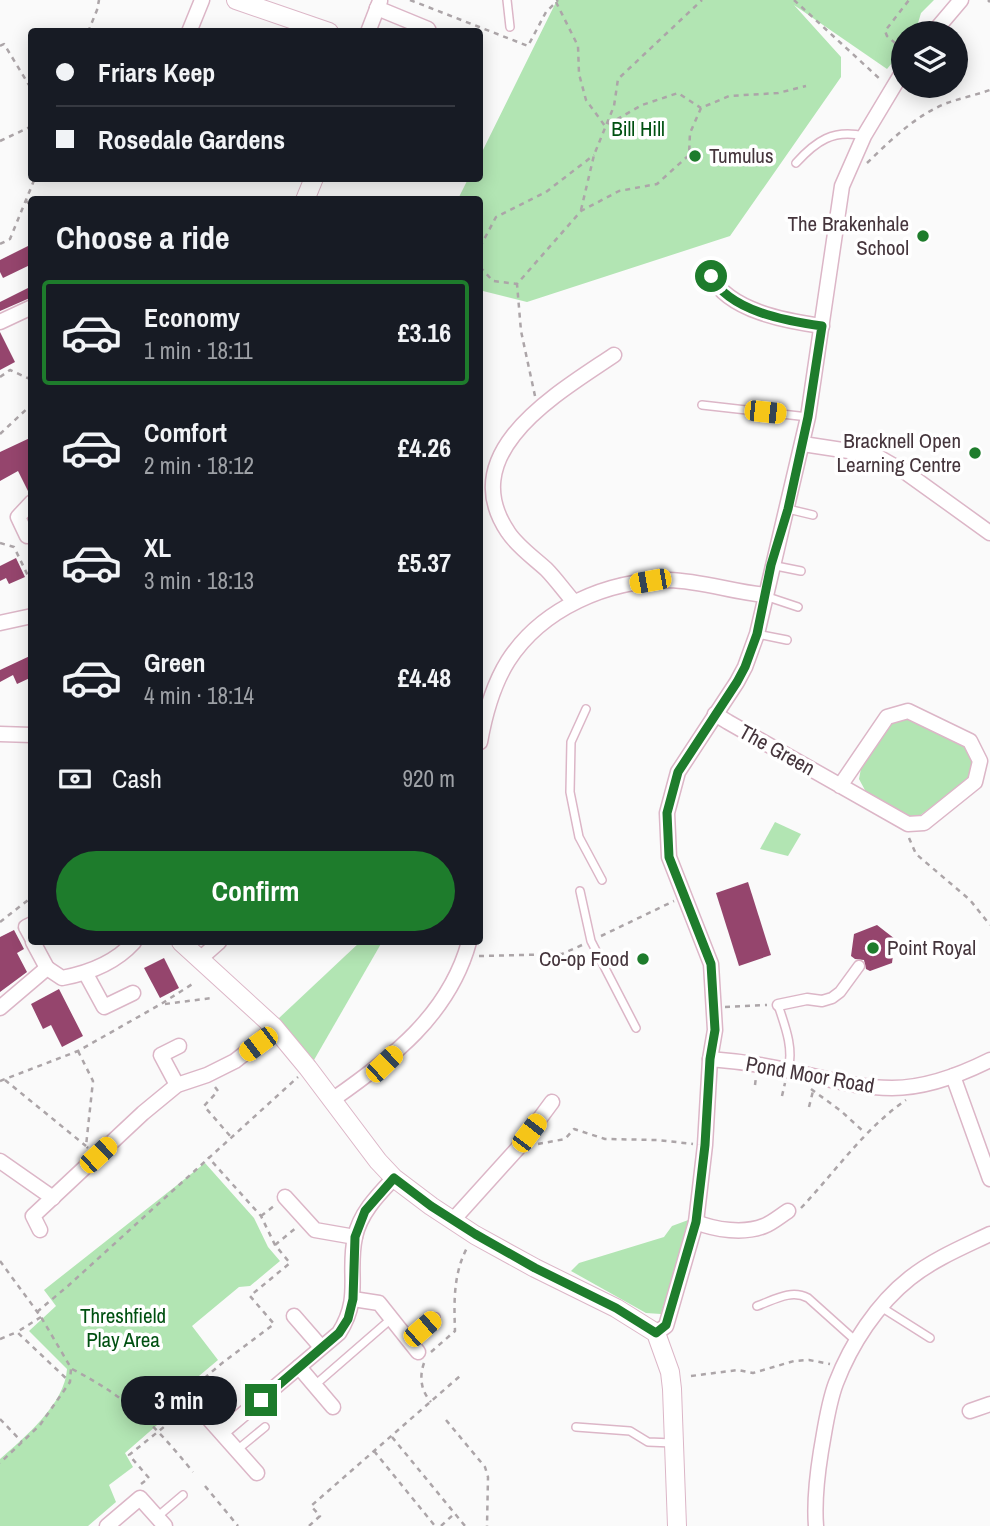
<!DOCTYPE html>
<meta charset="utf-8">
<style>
body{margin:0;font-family:"Archivo Narrow",sans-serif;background:#242831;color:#f1f3f6;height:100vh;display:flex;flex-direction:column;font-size:26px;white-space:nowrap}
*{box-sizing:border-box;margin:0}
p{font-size:23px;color:#9ea1a6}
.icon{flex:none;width:38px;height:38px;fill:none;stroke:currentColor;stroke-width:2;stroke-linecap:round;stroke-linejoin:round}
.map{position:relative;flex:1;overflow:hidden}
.panel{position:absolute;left:28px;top:196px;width:455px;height:749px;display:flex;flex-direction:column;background:#171b24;border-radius:7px;box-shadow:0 4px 18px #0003}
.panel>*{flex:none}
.guide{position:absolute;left:28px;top:28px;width:455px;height:154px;border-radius:7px;box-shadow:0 4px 18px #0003;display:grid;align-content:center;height:154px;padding:0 28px;background:#171b24}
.controls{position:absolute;left:891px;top:21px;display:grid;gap:14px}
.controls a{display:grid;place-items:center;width:77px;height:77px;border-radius:50%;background:#171b24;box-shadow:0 4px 18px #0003;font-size:35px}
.end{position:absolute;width:32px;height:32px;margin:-16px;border:9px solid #1e7c2c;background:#fff;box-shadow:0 0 0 4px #fff}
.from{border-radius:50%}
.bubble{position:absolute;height:49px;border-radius:24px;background:#171b24;box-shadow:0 4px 18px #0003;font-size:23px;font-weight:700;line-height:49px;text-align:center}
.car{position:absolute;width:21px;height:42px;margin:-21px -10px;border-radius:9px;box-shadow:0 0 5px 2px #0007;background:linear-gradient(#f5c518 24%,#345 0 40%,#f5c518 0 76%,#345 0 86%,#f5c518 0)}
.guide b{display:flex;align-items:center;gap:24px;height:66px;font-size:26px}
.guide b+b{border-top:2px solid #363941}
.guide i{width:18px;height:18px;background:#f1f3f6}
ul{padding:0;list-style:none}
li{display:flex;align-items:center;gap:21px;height:105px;margin:0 14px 10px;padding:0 14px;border:4px solid transparent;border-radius:7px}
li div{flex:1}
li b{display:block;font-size:26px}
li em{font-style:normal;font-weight:700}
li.current{border-color:#1e7c2c}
li>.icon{width:63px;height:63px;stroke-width:1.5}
h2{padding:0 28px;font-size:32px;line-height:84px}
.pay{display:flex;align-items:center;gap:18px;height:77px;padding:0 28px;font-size:26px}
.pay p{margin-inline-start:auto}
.action{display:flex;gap:14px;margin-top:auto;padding:14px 28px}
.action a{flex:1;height:80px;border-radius:42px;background:#1e7c2c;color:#fff;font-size:28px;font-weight:700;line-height:80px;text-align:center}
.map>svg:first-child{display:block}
.green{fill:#b2e5b3}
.building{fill:#95456d}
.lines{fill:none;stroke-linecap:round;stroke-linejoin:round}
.service-casing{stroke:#dcb6c7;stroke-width:10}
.pedestrian-casing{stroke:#dcb6c7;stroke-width:13}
.minor-casing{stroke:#dcb6c7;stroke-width:17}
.tertiary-casing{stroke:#dcb6c7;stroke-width:20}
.path{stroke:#aca5a8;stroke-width:2.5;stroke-dasharray:5 5;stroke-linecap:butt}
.service{stroke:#fff;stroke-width:7}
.pedestrian{stroke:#fff;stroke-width:10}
.minor{stroke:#fff;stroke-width:14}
.tertiary{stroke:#fff;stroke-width:18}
.route{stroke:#1e7c2c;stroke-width:9}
.poi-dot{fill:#1e7c2c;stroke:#fff;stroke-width:2.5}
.labels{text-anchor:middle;stroke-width:7;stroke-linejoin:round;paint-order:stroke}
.park-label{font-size:21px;fill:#005011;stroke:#fff}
.poi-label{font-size:21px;fill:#45353c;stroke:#fff;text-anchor:end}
.street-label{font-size:21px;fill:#45353c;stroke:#fff}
</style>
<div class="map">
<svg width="990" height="1526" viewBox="0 0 990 1526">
<rect width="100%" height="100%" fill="#fafafa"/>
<g class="green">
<path d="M557 0H934L921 13 915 33H903V50L887 69 794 5 841 57V77L730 236 527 302 483 291 480 286V200L458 199 468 179 480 178V156Z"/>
<path d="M903 714 964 741 977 761 972 775 965 782 918 817H911L866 792 859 779 862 763 885 726Z"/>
<path d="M775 822 801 834 788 856 760 849Z"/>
<path d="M360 942H382L314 1060 278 1019Z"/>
<path d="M205 1163 254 1218 268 1247 280 1261 250 1286 239 1287 192 1326 218 1360 174 1397 180 1405 125 1453 133 1467 109 1485 116 1502 88 1526H0V1459C24 1438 65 1404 67 1369L29 1331 56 1306 44 1290Z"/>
<path d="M691 1219 661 1314 646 1313 571 1271 579 1263 664 1237 672 1226Z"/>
</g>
<g class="building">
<path d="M32 244V264L3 278 0 272V260Z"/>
<path d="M32 286V297L0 311V302Z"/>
<path d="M0 332 15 362 0 370Z"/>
<path d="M32 437V493H29L18 471 0 481V452Z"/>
<path d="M16 558 25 577 9 584 6 578 0 581V566Z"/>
<path d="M32 655V677L17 684 13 675 0 682V670Z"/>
<path d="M748 882 771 955 739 966 716 893Z"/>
<path d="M877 925 895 939 892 963 870 971 866 969 864 960 855 959 851 956 854 934Z"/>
<path d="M14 930 24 949 17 953 27 972 0 992V937Z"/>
<path d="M164 958 179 988 160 998 144 968Z"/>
<path d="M59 989 83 1036 62 1047 51 1025 43 1029 31 1004Z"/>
</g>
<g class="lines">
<defs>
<g id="service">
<path d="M507 0 510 27"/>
<path d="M796 163C816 141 833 129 864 136"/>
<path d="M702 405 808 417"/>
<path d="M788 509 813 515"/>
<path d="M771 565 801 571"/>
<path d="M765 596 798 607"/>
<path d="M757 634 787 640"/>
<path d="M586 709 571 742 570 792 579 837 602 880"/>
<path d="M580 891 591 941 636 1028"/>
<path d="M778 1005C785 1026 794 1048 788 1071"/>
<path d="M757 1306C774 1300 791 1289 808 1298L856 1341"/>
<path d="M881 1307 930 1338"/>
<path d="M409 1340 436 1317"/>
<path d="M315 1385 391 1319"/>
<path d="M576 1427 630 1431 648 1442 673 1443"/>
<path d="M237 1450 265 1427"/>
<path d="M157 1517 183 1495"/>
</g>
<path id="pedestrian" d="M778 1005 807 999 822 1001 832 998 840 992 859 966"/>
<g id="minor">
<path d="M377 8 428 29 429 32"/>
<path d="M189 32 202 0"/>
<path d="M368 32 380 1"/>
<path d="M933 33 961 0"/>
<path d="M711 276C729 311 786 321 822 326"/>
<path d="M0 322 32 307"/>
<path d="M803 444 875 455 908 474 990 533"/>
<path d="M27 536 18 517 32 502"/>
<path d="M574 602C564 591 556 579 546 569 534 558 517 546 508 532 454 452 558 393 614 355"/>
<path d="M0 623 32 616"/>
<path d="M715 714 728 722 908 824 924 823 975 782 980 761 970 741 908 711 887 717 840 786"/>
<path d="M0 734 32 735"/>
<path d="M480 742C485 714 493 685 508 661 542 608 608 580 669 580 702 581 733 592 765 595"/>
<path d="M32 924 26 927 32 938"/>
<path d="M33 942 47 968"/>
<path d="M201 958 219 942"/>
<path d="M86 974 104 1007 133 993"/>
<path d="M0 1008 47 968 62 978C89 973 115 963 134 942"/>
<path d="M710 1059C737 1061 764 1065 790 1071 824 1078 857 1088 892 1088 925 1088 960 1075 990 1060"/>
<path d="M953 1076 990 1179"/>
<path d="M177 1085 161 1055 179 1046"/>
<path d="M332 1100C391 1059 449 1015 469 942"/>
<path d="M0 1161 53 1198"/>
<path d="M285 1197 315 1230 355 1237"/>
<path d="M453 1220 518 1148 552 1102"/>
<path d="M696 1222C715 1230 744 1234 764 1226 772 1223 780 1216 788 1211"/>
<path d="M40 1230 33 1216 143 1113 177 1085 207 1075 235 1061 258 1043 274 1027"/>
<path d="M353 1299 379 1303 418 1352"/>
<path d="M294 1316 321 1347"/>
<path d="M656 1333 666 1326 696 1222 705 1145 710 1059 715 1030 711 964 669 857 667 813 678 772 737 682 745 667 757 634 808 417 842 186 864 136 903 71"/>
<path d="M299 1367 333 1407"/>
<path d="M201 1410 257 1473"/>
<path d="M970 1411 990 1404"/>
<path d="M222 1432 339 1333C362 1297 347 1274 355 1237 360 1213 378 1195 394 1178"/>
<path d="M107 1526 140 1498 165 1526"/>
<path d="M816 1526C814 1501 817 1476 821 1451 825 1429 828 1404 836 1383 851 1344 877 1304 910 1278 934 1259 963 1247 990 1234"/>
</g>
<g id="tertiary">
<path d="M236 0 329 32"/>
<path d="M305 200 314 178"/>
<path d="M181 942 274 1027 308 1068 378 1161 394 1178 431 1206 475 1235 535 1268 616 1308 656 1333 670 1372 672 1389 677 1526"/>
</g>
</defs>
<use href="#service" class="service-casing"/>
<use href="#pedestrian" class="pedestrian-casing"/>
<use href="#minor" class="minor-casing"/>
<use href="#tertiary" class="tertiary-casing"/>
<g class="path">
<path d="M410 0 528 46 546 12 558 0"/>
<path d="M794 0 881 80"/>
<path d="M988 0 990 2"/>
<path d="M556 2 578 46 579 74 586 100 605 126 642 105 678 93 701 108"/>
<path d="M88 32 97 10 99 0"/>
<path d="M0 46 4 44 32 90"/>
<path d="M903 50 887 36 885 31 909 0"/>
<path d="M0 141 32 126"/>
<path d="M867 163C891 140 916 115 947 103 961 98 976 95 990 90"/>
<path d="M26 201 32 206"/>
<path d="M581 210 594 155 614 106 618 79 702 0"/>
<path d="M0 244 10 239 35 178"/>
<path d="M480 247 496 217 546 192 594 155"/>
<path d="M480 267 493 281 517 284"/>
<path d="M0 377 10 370 32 380"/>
<path d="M535 396 521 331 517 284 581 211 619 191 657 184 689 155 690 133 701 108 729 96 778 93 806 86"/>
<path d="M0 434 32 404"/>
<path d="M0 543 14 547 32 584"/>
<path d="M909 838 916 854 970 900 990 925"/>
<path d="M0 922 32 897"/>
<path d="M601 936 674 901"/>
<path d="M479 956 562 954 582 945"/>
<path d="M165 1004 212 998"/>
<path d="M725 1007 767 1005"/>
<path d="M78 1051 93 1081 86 1146 88 1148"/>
<path d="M5 1080 86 1146"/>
<path d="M0 1081 78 1051 161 1004 194 983"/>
<path d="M755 1085 756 1077"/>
<path d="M215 1087 218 1091 204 1106 231 1137"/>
<path d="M811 1089 841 1111 865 1133"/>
<path d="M782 1096 785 1083"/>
<path d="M809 1107 813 1091"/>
<path d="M538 1144 565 1139 574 1129 605 1139 658 1140 693 1144"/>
<path d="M801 1208C836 1171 864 1129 906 1100"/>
<path d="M261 1216 274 1206"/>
<path d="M275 1245 297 1227"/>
<path d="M0 1261 41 1317 71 1368 70 1382 40 1425 0 1463"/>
<path d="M37 1312 69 1285 298 1077"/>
<path d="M41 1317 17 1332 70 1382"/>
<path d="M0 1339 17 1332"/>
<path d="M431 1352 455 1331C454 1302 453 1273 468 1246"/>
<path d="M424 1363C419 1377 421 1391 431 1402"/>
<path d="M72 1369C128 1398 154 1424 193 1472"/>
<path d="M691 1376 738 1370 753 1373 794 1361 809 1360 830 1364"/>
<path d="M0 1419 22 1442"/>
<path d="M446 1420 485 1467 488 1477 487 1526"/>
<path d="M392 1437 465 1526"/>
<path d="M374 1451 435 1526"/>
<path d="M141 1484 149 1478 129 1455 190 1406 182 1397 221 1364 274 1324 250 1296 290 1263 275 1245 261 1216 208 1157"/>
<path d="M205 1486 238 1526"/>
<path d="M309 1526 320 1516 311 1506 460 1376"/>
<path d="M441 1526 455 1513"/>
</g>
<use href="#service" class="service"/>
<use href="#pedestrian" class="pedestrian"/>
<use href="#minor" class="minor"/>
<use href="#tertiary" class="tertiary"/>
</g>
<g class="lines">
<path class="route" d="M261 1400 339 1333 348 1319 353 1299 355 1237 365 1211 394 1178 431 1206 475 1234 535 1268 616 1308 656 1333 666 1325 696 1222 705 1145 710 1059 715 1030 711 964 669 857 667 813 678 772 737 682 745 667 757 634 771 565 788 509 808 417 822 326C786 321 729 311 711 276"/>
</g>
<g class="poi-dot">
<circle cx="695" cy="156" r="7"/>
<circle cx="923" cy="236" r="7"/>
<circle cx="975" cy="453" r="7"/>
<circle cx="873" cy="948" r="7"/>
<circle cx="643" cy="959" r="7"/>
</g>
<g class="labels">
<g class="park-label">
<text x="638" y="136">Bill Hill</text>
<text x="123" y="1323">Threshfield<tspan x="123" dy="24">Play Area</tspan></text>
</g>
<g class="poi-label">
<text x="709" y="163" text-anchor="start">Tumulus</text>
<text x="909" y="231">The Brakenhale<tspan x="909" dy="24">School</tspan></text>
<text x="961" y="448">Bracknell Open<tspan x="961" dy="24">Learning Centre</tspan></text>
<text x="887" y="955" text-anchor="start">Point Royal</text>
<text x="629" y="966">Co-op Food</text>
</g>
<g class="street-label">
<text transform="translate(777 750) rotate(29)" y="7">The Green</text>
<text transform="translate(810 1075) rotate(10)" y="7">Pond Moor Road</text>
</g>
</g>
</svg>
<div class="controls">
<a><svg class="icon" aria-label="layers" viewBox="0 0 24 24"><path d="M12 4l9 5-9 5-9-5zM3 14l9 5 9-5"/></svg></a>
</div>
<i class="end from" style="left:711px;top:276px"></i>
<i class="end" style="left:261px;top:1400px"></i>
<div class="bubble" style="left:121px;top:1376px;width:116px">3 min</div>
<i class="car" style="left:765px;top:412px;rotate:96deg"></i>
<i class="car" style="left:650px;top:581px;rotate:260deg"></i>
<i class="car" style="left:258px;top:1044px;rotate:233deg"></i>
<i class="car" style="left:384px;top:1064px;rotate:46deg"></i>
<i class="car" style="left:529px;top:1133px;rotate:37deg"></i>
<i class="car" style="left:98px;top:1155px;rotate:47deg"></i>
<i class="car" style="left:422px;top:1329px;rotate:49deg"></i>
<div class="guide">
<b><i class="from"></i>Friars Keep</b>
<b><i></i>Rosedale Gardens</b>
</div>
<section class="panel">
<h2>Choose a ride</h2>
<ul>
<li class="current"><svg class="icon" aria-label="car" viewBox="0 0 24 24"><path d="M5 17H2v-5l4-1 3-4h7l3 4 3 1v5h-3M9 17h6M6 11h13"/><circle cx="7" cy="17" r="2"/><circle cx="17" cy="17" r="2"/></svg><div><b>Economy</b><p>1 min · 18:11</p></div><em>£3.16</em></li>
<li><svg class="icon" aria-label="car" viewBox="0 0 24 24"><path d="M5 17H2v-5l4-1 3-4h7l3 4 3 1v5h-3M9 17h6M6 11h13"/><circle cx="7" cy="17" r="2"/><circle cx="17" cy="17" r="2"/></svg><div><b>Comfort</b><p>2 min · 18:12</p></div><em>£4.26</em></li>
<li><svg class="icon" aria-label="car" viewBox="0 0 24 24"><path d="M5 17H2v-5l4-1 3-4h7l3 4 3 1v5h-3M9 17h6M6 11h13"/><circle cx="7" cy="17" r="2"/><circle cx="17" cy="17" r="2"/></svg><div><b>XL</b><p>3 min · 18:13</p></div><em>£5.37</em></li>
<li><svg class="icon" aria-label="car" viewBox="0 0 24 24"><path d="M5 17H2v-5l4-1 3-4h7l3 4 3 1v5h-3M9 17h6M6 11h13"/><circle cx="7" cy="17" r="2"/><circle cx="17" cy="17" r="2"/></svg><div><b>Green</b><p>4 min · 18:14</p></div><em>£4.48</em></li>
</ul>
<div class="pay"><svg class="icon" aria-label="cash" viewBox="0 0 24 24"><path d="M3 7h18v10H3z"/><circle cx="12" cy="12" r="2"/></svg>Cash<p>920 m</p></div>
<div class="action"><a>Confirm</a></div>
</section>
</div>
